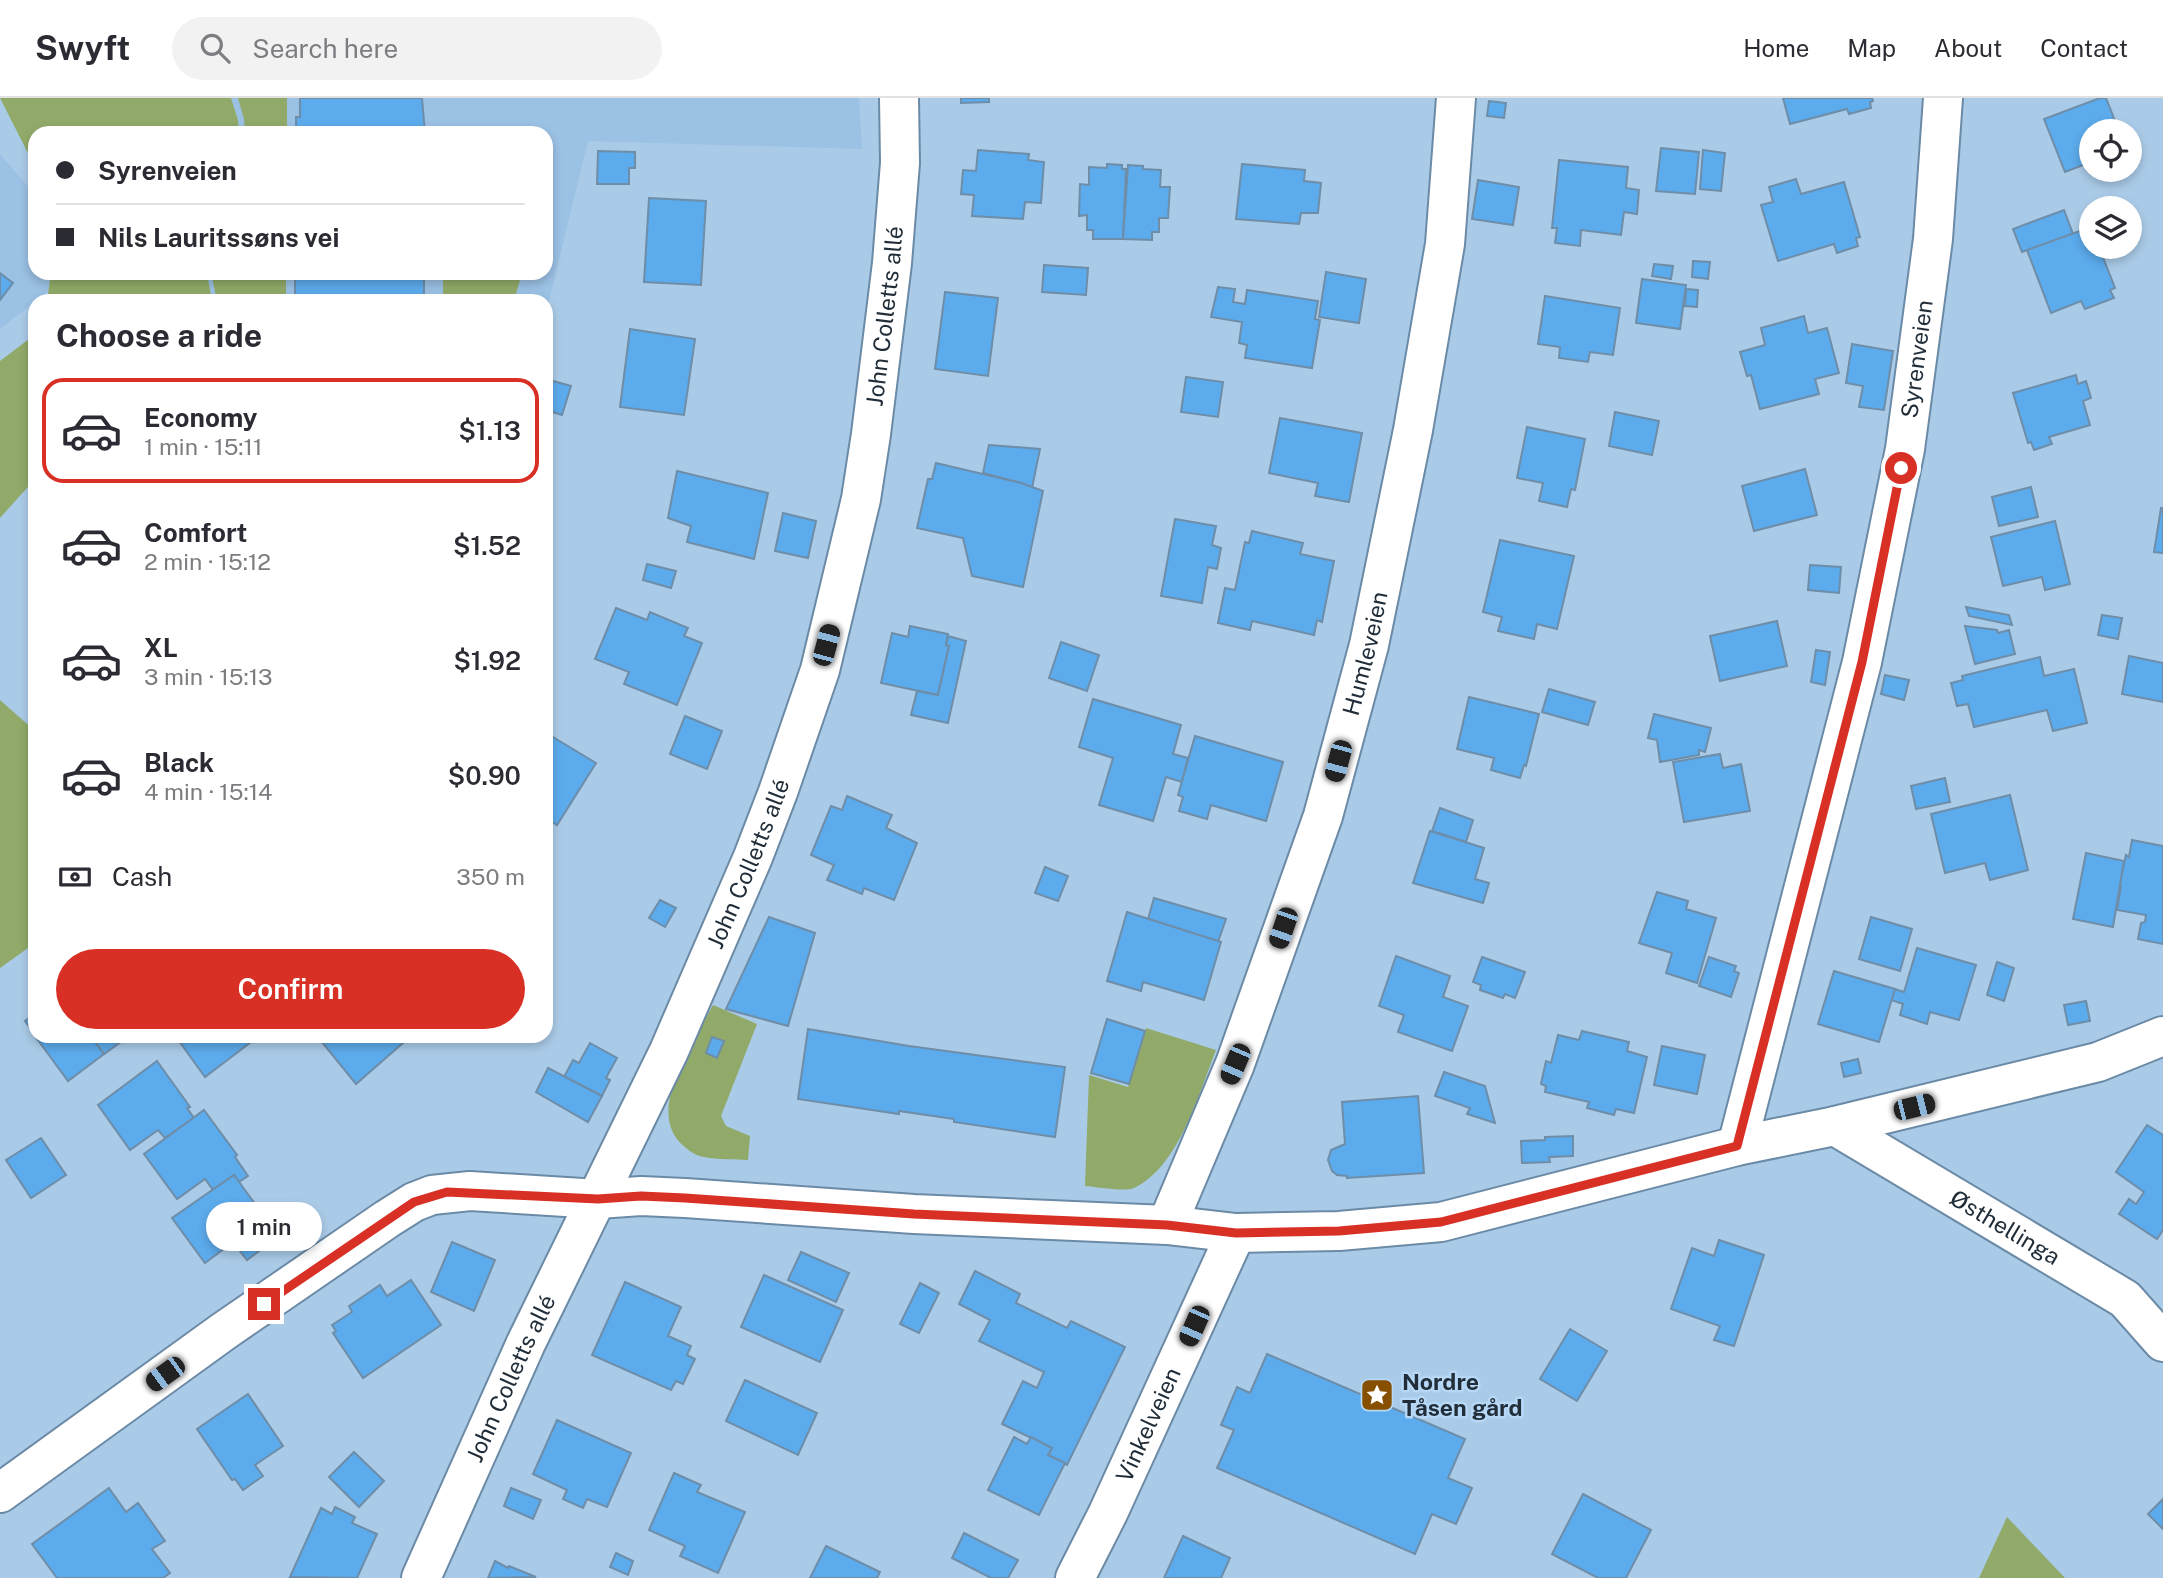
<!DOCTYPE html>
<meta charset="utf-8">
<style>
body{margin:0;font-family:"Public Sans",sans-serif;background:#f2f2f3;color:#2b2b33;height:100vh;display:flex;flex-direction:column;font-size:26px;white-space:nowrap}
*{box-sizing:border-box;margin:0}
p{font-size:23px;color:#7c7c81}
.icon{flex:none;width:38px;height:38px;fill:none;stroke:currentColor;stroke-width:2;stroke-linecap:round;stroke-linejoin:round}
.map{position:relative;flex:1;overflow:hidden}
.details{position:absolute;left:28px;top:196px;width:525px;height:749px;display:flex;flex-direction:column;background:#fff;border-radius:21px;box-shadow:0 4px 10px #0003}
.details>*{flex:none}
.banner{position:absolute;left:28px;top:28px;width:525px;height:154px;border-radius:21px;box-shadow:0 4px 10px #0003;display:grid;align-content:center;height:154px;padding:0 28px;background:#fff}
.buttons{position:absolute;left:2079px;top:21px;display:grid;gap:14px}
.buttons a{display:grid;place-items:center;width:63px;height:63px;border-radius:50%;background:#fff;box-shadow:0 4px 10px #0003;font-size:35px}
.end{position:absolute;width:32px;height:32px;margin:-16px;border:9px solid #d93025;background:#fff;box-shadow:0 0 0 4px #fff}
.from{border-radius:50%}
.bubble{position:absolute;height:49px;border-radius:24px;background:#fff;box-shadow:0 4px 10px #0003;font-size:23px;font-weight:600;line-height:49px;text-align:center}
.car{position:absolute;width:21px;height:42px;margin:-21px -10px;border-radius:9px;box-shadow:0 0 5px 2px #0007;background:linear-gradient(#222 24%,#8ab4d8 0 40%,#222 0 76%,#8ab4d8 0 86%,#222 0)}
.banner b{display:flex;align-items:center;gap:24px;height:66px;font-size:26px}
.banner b+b{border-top:2px solid #e1e1e2}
.banner i{width:18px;height:18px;background:#2b2b33}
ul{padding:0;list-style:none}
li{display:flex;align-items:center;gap:21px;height:105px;margin:0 14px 10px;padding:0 14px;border:4px solid transparent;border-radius:21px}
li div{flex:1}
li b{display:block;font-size:26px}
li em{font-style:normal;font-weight:600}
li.on{border-color:#d93025}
li>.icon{width:63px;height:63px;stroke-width:1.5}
h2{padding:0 28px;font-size:32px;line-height:84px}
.pay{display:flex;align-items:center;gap:18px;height:77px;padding:0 28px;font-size:26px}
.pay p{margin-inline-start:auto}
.action{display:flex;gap:14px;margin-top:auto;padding:14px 28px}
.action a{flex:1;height:80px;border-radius:42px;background:#d93025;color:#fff;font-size:28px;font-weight:600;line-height:80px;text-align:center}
header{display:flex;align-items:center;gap:42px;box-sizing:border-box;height:98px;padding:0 35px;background:#fff;border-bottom:2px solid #e1e1e2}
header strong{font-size:33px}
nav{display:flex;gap:38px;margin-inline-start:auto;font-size:24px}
.search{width:490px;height:63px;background:#f2f2f3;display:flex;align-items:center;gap:18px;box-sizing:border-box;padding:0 24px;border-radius:38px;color:#7c7c81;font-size:26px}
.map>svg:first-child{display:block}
.built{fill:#9bc1e4}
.green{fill:#91aa69}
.building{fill:#5cabec;stroke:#6e8da8;stroke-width:2}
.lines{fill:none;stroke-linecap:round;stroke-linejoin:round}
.street-casing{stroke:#6b8aa6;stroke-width:42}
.street{stroke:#fff;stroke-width:38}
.route{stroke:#d93025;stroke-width:9}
.labels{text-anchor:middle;stroke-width:5;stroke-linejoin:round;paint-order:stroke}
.street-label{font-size:23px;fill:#212e39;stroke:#b6d8f6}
.poi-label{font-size:23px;font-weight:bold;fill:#212e39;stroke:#b6d8f6;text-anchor:start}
</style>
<header>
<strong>Swyft</strong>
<div class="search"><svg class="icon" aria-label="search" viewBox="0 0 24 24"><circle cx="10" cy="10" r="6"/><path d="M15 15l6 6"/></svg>Search here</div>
<nav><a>Home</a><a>Map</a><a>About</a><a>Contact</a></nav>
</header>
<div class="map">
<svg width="2163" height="1480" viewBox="0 0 2163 1480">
<rect width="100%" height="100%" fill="#aacbe8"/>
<g class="built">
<path d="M231 0H859L862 51 588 43 546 215V203H212L207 175H546V35H239L238 22Z"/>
<path d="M0 56 35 97V175H71L0 231Z"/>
</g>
<g class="green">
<path d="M0 0H231L238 22 239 35H35V69Z"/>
<path d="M238 0H287V35H245L244 21Z"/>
<path d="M51 175H207L212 203H47Z"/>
<path d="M211 175H286V203H217Z"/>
<path d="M443 175H522L514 203H443Z"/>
<path d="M35 233V381L0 420V263L33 238Z"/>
<path d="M0 602 35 633V845L0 870Z"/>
<path d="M713 907 757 926 721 1018 726 1028 750 1038 748 1062C734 1061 718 1062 704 1059 697 1058 690 1054 685 1049 642 1016 694 943 713 907Z"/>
<path d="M1146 930 1216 952C1199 995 1179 1069 1134 1090 1124 1094 1097 1089 1085 1088L1089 977 1128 989Z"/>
<path d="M2007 1419 2065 1480H1979Z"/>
</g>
<g class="building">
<path d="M300 0H422L425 35H296V19H300Z"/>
<path d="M961 0H989V4L961 5Z"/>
<path d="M1783 0H1872L1873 3 1870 4 1871 10 1849 16 1847 11 1790 26Z"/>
<path d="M2100 0H2106L2119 33H2091V64L2065 74 2044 21Z"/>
<path d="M1489 3 1506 5 1504 20 1487 18Z"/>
<path d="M1661 50 1699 54 1695 96 1656 93Z"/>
<path d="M978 52 1029 56 1028 62 1044 64 1041 105 1025 104 1023 121 972 118 974 97 961 96 963 72 976 73Z"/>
<path d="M1703 52 1725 55 1721 93 1700 91Z"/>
<path d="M598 53 635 54V70H629V86H597Z"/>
<path d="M1559 62 1628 69 1626 90 1639 92 1637 116 1624 114 1621 137 1581 132 1580 148 1555 145 1557 130H1552Z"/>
<path d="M1107 66 1122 67V71H1126L1123 141H1093V132H1087V117L1079 118 1080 86 1089 87V69L1107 70Z"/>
<path d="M1242 66 1305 72 1304 83 1321 85 1318 115H1301L1299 126 1236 121Z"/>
<path d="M1128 67 1143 68V71L1161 72 1160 89H1170L1168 120H1159V134H1152V142L1123 141Z"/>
<path d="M1796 81 1801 96 1844 84 1860 139 1856 140 1858 148 1837 155 1834 146 1778 163 1761 107 1773 104 1769 89Z"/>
<path d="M1478 82 1519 89 1513 127 1472 121Z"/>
<path d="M649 100 706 103 701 187 644 184Z"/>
<path d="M2064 112 2073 136 2022 154 2013 131Z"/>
<path d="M2091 129V149H2099L2115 190 2110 192 2114 200 2085 211 2081 203 2051 215 2027 152Z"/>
<path d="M1693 163 1710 164 1708 181 1692 179Z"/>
<path d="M1654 166 1673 168 1671 181 1652 178Z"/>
<path d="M1044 167 1088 170 1086 197 1042 194Z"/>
<path d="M1326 174 1366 181 1359 225 1319 219Z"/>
<path d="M0 175 13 185 0 202Z"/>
<rect x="295" y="175" width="129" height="28"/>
<path d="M1642 181 1686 187 1680 231 1636 225Z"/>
<path d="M1218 189 1235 191 1233 204 1245 206 1247 192 1318 203 1315 221 1320 222 1312 270 1245 260 1247 247 1239 245 1242 224 1211 219Z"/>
<path d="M1686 191 1698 192 1697 209 1685 208Z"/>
<path d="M945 194 998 200 988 278 935 271Z"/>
<path d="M1545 198 1620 210 1613 257 1590 254 1588 264 1559 260 1560 249 1538 246Z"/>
<path d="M1804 218 1808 235 1827 230 1839 275 1815 281 1819 296 1760 311 1751 277 1747 278 1740 254 1765 247 1761 230Z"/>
<path d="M630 231 695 241 684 317 620 309Z"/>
<path d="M1852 246 1893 253 1884 312 1859 309 1863 288 1846 285Z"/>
<path d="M2076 277 2078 286 2086 283 2091 300 2083 303 2090 327 2049 339 2052 346 2034 352 2031 344 2028 345 2013 295Z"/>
<path d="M1186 279 1223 284 1218 319 1181 314Z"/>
<path d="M546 281 571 288 562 317 546 312Z"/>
<path d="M1615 314 1659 323 1652 357 1609 348Z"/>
<path d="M1280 320 1362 335 1349 404 1315 398 1318 385 1269 375Z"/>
<path d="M1527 329 1585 341 1575 392 1571 391 1567 409 1539 403 1543 385 1517 380Z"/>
<path d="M989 347 1040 351 1032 390 1021 385 983 375Z"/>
<path d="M936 365 1021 385 1043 393 1023 489 972 478 963 440 917 430 928 381H932Z"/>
<path d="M1805 371 1817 417 1754 433 1742 388Z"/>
<path d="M677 373 768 395 754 461 687 444 691 428 668 420Z"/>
<path d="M2031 389 2038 419 1999 428 1992 399Z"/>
<path d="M2161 410H2163V455L2154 454Z"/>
<path d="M783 415 816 423 808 460 775 453Z"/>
<path d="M1175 421 1216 428 1212 447 1221 450 1217 471 1208 469 1202 505 1161 498Z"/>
<path d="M2055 423 2070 486 2045 492 2042 479 2003 488 1991 439Z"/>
<path d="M1252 433 1303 445 1300 456 1334 463 1322 524 1317 522 1314 537 1252 523 1250 532 1218 525 1225 490 1235 492 1245 444 1249 445Z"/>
<path d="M1500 442 1574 458 1557 531 1537 526 1534 541 1498 533 1502 519 1483 514Z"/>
<path d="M647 466 676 473 671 490 643 482Z"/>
<path d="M1810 467 1841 469 1839 495 1808 492Z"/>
<path d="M1966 509 2009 517 2012 527 1969 518Z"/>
<path d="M616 510 647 522 650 514 688 530 684 538 702 545 677 607 624 586 629 574 595 561Z"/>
<path d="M2102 517 2122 520 2118 541 2098 537Z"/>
<path d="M1777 523 1787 568 1720 583 1710 538Z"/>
<path d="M910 528 948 536 946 547 949 548 938 597 881 585 892 535 908 539Z"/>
<path d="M1965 528 1997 532 1998 535 2009 532 2015 556 1975 566Z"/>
<path d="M948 538 966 543 948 625 911 617 917 593 938 597 949 548 946 547Z"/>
<path d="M1061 544 1099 557 1087 593 1049 580Z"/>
<path d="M1816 552 1830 554 1825 587 1811 584Z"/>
<path d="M2129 558 2163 565V604L2122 596Z"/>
<path d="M2040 559 2044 578 2074 571 2087 625 2053 633 2047 612 1974 629 1968 606 1957 608 1951 585 1963 582 1962 578Z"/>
<path d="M1885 577 1909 582 1904 602 1881 596Z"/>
<path d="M1549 591 1595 604 1588 627 1542 614Z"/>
<path d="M1469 599 1539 616 1526 668 1524 667 1520 680 1491 672 1494 660 1457 651Z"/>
<path d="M1093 601 1181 627 1173 656 1188 660 1182 684 1166 679 1153 723 1099 707 1113 660 1079 649Z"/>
<path d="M1654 616 1711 630 1705 654 1699 652V657L1660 664 1657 642 1648 640Z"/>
<path d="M685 618 722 633 707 671 670 656Z"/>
<path d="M548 636 596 665 557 727 546 720V640Z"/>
<path d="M1195 638 1283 664 1266 723 1211 707 1207 721 1179 713 1183 699 1178 697Z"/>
<path d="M1720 656 1723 670 1741 666 1750 713 1684 724 1673 664Z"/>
<path d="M1945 680 1950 704 1916 711 1911 688Z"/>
<path d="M2010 697 2028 772 1990 782 1985 765 1945 775 1931 716Z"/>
<path d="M847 698 892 717 886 730 917 745 894 802 864 790 862 796 827 782 834 767 811 757 831 708 842 712Z"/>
<path d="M1440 710 1473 722 1466 744 1432 733Z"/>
<path d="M1430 733 1484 750 1475 781 1489 785 1483 805 1413 785Z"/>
<path d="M2132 742 2163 748V846L2138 841 2141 825 2145 824 2146 817 2117 812 2121 788H2119L2126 757 2129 759Z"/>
<path d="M2086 755 2124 763 2113 829 2073 821Z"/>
<path d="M1045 769 1068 778 1058 803 1035 795Z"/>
<path d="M1657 794 1688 803 1686 811 1716 820 1697 885 1666 875 1672 855 1639 845Z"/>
<path d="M1154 800 1226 821 1218 844 1148 821Z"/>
<path d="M660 802 676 810 665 829 649 820Z"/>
<path d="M1127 814 1221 844 1204 902 1143 884 1141 893 1107 883Z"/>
<path d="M769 819 815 835 788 928 726 911Z"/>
<path d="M1871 819 1912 831 1900 873 1859 861Z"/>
<path d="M1917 850 1976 867 1959 922 1930 914 1927 926 1900 917 1903 906 1891 902 1895 891 1904 894Z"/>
<path d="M1396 858 1450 878 1443 899 1468 908 1452 953 1398 934 1404 917 1379 908Z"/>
<path d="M1482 859 1525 874 1515 900 1505 896 1503 900 1480 892 1481 887 1473 884Z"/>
<path d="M1709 859 1736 868 1734 873 1739 875 1731 899 1699 888Z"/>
<path d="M1997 864 2014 870 2004 903 1987 897Z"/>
<path d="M1834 873 1895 891 1879 944 1818 926Z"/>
<path d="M2086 903 2090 923 2068 927 2064 907Z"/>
<path d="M35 916V937L25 923Z"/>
<path d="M1107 921 1145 933 1129 986 1091 975Z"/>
<path d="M808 931 909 948 1065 969 1055 1039 954 1024V1021L899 1013V1016L798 1001Z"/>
<path d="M1582 933 1629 944 1627 953 1647 959 1634 1015 1616 1011 1614 1017 1587 1010 1589 1004 1545 994 1546 988 1541 986 1546 963 1551 965 1558 937 1579 942Z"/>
<path d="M35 938H91L104 956 68 983Z"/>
<path d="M91 938H129L104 956Z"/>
<path d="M185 938H247L251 944 205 979 179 943Z"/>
<path d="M317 938H411L356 986Z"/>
<path d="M712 939 724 943 717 960 706 955Z"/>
<path d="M590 945 617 960 606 980 610 982 602 998 564 979 573 962 579 965Z"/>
<path d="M1662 948 1705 957 1697 996 1654 987Z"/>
<path d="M1858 961 1861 975 1844 979 1841 965Z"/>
<path d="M157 963 190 1009 187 1010 194 1020 165 1040 158 1032 130 1052 98 1007Z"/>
<path d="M548 970 602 998 588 1024 536 994Z"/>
<path d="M1444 974 1485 988 1495 1025 1467 1016 1470 1010 1435 998Z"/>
<path d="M1418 998 1424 1075 1347 1080V1078L1337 1077 1332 1073 1328 1062 1331 1052 1345 1046 1342 1004Z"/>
<path d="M204 1012 237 1057 235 1059 248 1078 239 1084 234 1077 213 1092 205 1081 177 1101 144 1056Z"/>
<path d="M2147 1027 2163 1037V1132L2157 1141 2119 1116 2129 1101 2136 1106 2144 1094 2116 1074Z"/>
<path d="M1573 1038V1058L1549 1059 1550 1064 1522 1065 1521 1043 1545 1042V1039Z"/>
<path d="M41 1040 66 1077 31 1100 6 1062Z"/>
<path d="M234 1077 266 1121 262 1124 275 1141 247 1162 233 1144 205 1165 172 1120Z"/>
<path d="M1719 1142 1764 1157 1734 1248 1714 1242 1720 1228 1671 1211 1692 1150 1714 1158Z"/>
<path d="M452 1144 495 1162 474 1213 431 1194Z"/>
<path d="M801 1154 849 1175 836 1204 788 1182Z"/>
<path d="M975 1173 1020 1196 1016 1205 1067 1230 1071 1223 1125 1249 1067 1367 1048 1357 1052 1350 1002 1326 1023 1283 1037 1290 1044 1274 979 1243 990 1222 959 1206Z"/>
<path d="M764 1177 843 1212 820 1264 741 1229Z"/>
<path d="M411 1182 441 1227 363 1280 333 1235 336 1233 332 1227 352 1214 349 1208 380 1187 387 1198Z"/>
<path d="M625 1184 681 1209 668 1238 691 1248 687 1257 695 1261 683 1286 676 1283 671 1292 592 1257Z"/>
<path d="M920 1185 939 1195 919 1235 900 1226Z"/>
<path d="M1570 1231 1607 1253 1577 1303 1540 1281Z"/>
<path d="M1267 1256 1465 1341 1448 1380 1472 1390 1456 1426 1432 1416 1415 1456 1217 1370 1234 1332 1221 1327 1237 1289 1250 1295Z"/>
<path d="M745 1282 817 1315 798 1357 726 1323Z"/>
<path d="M248 1296 283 1348 255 1367 263 1378 243 1392 235 1381 232 1382 197 1331Z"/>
<path d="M557 1322 631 1355 607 1409 587 1401 583 1410 563 1401 567 1392 533 1376Z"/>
<path d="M1014 1339 1027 1346 1031 1339 1052 1350 1048 1357 1065 1365 1039 1417 988 1392Z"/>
<path d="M354 1354 384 1383 359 1409 329 1379Z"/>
<path d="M674 1375 701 1387 697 1394 745 1414 718 1475 680 1458 685 1448 649 1432Z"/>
<path d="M109 1390 126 1414 138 1405 165 1443 152 1451 170 1475 163 1480H57L32 1446Z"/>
<path d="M511 1390 541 1402 533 1421 504 1408Z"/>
<path d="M1583 1396 1651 1432 1626 1480H1598L1552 1456Z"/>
<path d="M2163 1401V1431L2148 1416Z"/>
<path d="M335 1409 355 1419 352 1425 377 1436 357 1480 290 1479 321 1410 332 1416Z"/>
<path d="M964 1435 1018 1462 1008 1480H991L952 1460Z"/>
<path d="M1183 1438 1230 1460 1221 1480H1164Z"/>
<path d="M826 1448 880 1474 877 1480H810Z"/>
<path d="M616 1455 633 1463 628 1477 610 1469Z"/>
<path d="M495 1463 508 1470 509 1468 536 1479 488 1480Z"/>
</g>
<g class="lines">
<defs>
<g id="street">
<path id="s1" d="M1835 1028 2125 1201 2163 1244"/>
<path id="s2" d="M1737 1048 1862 564 1905 351 1933 141 1943 0"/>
<path id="s3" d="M1167 1127 1235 966 1323 718 1369 547 1413 332 1445 146 1456 0"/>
<path d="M0 1395 224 1233 387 1121 414 1104 432 1097 470 1093 598 1101 641 1098 685 1100 914 1116 1167 1127 1236 1135 1339 1133 1441 1124 1737 1048 1835 1028 2098 964 2163 938"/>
<path id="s4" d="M421 1480 526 1245 669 953 753 759 778 694 820 572 861 401 871 336 892 165 900 65 899 0"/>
<path id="s5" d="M1075 1480 1108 1415 1236 1135"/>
</g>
</defs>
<use href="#street" class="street-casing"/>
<use href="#street" class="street"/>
</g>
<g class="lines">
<path class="route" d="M264 1206 414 1104 447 1094 598 1101 641 1098 685 1100 914 1116 1167 1127 1236 1135 1339 1133 1441 1124 1737 1048 1862 564 1901 370"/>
</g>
<defs>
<symbol id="sight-square" viewBox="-11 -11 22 22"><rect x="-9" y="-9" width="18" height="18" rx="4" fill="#875001" stroke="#b6d8f6"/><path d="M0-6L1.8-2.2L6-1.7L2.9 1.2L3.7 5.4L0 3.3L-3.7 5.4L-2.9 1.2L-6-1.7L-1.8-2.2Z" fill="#fff"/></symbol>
</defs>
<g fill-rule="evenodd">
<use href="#sight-square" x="1358" y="1278" width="38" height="38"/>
</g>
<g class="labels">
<g class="street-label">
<text dy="8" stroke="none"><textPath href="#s4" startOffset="1353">John Colletts allé</textPath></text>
<text dy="8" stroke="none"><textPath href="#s2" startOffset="808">Syrenveien</textPath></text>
<text dy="8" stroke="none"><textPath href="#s3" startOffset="606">Humleveien</textPath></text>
<text dy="8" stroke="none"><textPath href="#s4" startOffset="786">John Colletts allé</textPath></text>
<text dy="8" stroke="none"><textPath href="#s1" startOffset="198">Østhellinga</textPath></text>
<text dy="8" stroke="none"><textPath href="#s4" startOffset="219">John Colletts allé</textPath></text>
<text dy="8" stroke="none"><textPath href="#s5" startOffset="170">Vinkelveien</textPath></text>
</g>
<g class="poi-label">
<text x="1402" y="1292">Nordre<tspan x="1402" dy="26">Tåsen gård</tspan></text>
</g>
</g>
</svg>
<div class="buttons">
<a><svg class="icon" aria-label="locate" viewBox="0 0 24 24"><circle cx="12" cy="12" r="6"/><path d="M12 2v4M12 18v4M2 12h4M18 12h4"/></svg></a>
<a><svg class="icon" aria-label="layers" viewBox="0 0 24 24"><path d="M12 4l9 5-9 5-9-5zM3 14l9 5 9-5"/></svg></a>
</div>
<i class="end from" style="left:1901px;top:370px"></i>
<i class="end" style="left:264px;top:1206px"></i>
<div class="bubble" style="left:206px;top:1104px;width:116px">1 min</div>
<i class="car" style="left:826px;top:547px;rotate:15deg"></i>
<i class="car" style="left:1338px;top:663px;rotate:195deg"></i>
<i class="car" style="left:1283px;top:830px;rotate:199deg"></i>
<i class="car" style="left:1235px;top:966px;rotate:203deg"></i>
<i class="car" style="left:1914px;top:1009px;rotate:76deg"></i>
<i class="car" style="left:1194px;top:1228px;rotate:204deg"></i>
<i class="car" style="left:165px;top:1276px;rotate:234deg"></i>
<div class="banner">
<b><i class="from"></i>Syrenveien</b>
<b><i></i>Nils Lauritssøns vei</b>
</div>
<section class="details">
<h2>Choose a ride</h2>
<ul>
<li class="on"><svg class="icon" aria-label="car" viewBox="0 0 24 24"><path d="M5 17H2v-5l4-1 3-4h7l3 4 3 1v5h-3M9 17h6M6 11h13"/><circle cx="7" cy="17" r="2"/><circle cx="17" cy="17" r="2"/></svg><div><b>Economy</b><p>1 min · 15:11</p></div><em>$1.13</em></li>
<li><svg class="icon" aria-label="car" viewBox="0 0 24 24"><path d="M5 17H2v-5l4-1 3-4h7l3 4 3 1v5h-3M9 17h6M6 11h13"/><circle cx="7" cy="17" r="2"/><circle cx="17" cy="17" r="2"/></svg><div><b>Comfort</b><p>2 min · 15:12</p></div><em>$1.52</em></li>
<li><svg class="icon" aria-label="car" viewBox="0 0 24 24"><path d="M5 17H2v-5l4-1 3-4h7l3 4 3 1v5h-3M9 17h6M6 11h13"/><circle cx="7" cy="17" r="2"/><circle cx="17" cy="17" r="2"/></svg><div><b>XL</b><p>3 min · 15:13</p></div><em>$1.92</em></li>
<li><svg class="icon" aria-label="car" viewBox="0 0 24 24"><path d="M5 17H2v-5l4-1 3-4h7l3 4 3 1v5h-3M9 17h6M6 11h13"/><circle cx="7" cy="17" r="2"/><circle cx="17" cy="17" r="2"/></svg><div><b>Black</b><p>4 min · 15:14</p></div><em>$0.90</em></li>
</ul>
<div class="pay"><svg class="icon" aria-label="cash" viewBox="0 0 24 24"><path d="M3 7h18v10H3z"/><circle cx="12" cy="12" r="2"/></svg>Cash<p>350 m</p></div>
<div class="action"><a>Confirm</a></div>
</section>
</div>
